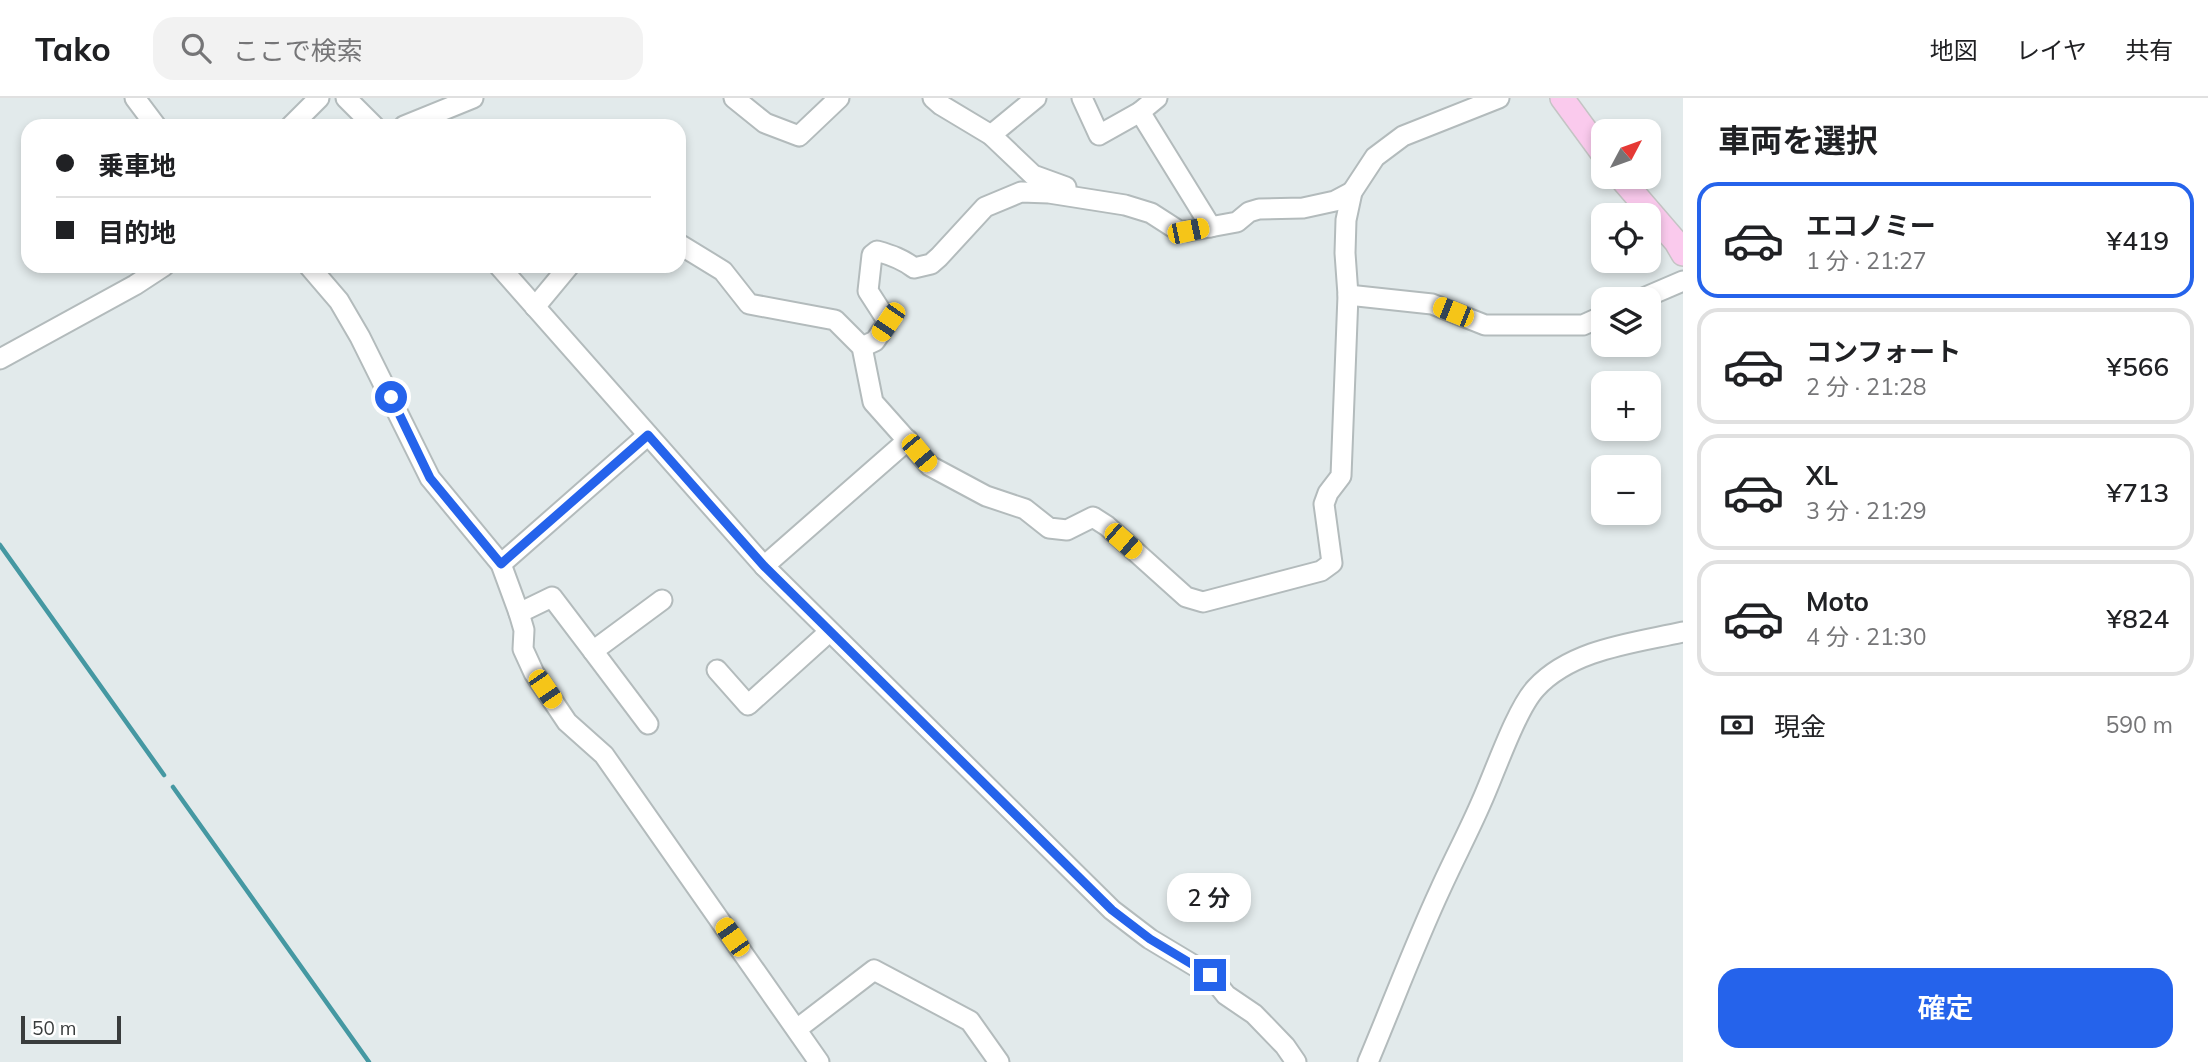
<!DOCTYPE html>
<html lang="ja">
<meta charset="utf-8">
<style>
body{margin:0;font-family:Mulish,"Noto Sans JP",sans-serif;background:#f2f2f2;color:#202124;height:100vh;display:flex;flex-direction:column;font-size:26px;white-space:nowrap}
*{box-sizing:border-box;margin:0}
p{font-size:23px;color:#757577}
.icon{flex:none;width:38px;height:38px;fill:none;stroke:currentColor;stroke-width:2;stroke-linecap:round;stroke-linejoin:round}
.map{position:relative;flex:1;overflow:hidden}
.panel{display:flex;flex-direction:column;background:#fff;width:525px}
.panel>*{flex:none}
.hud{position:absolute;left:21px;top:21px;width:665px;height:154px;border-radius:21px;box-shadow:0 4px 10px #0003;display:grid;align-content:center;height:154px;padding:0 35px;background:#fff}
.needle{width:46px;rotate:49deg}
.buttons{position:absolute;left:1591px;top:21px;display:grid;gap:14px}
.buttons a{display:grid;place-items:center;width:70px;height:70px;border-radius:14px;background:#fff;box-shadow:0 4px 10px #0003;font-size:35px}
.scale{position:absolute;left:21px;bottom:18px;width:100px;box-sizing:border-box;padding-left:7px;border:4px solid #393c3c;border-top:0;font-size:19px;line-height:24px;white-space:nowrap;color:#393c3c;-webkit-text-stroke:5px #fff;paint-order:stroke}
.end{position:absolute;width:32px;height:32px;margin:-16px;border:9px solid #2563eb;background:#fff;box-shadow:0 0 0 4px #fff}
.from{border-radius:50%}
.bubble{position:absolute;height:49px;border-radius:21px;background:#fff;box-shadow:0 4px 10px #0003;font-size:23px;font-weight:600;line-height:49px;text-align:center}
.car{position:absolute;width:21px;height:42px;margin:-21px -10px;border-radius:9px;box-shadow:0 0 5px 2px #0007;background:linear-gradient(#f5c518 24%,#345 0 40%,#f5c518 0 76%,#345 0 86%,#f5c518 0)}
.hud b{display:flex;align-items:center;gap:24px;height:66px;font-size:26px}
.hud b+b{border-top:2px solid #e0e0e0}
.hud i{width:18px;height:18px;background:#202124}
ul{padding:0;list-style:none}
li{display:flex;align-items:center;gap:21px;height:116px;margin:0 14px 10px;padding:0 21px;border:4px solid #e0e0e0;border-radius:21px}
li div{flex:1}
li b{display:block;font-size:26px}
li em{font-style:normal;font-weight:600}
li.selected{border-color:#2563eb}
li>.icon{width:63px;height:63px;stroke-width:1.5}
h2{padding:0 35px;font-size:32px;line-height:84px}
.pay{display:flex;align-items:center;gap:18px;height:77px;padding:0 35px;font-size:26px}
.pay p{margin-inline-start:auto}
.cta{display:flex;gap:14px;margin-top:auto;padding:14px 35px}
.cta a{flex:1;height:80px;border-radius:21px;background:#2563eb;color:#fff;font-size:28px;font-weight:600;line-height:80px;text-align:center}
header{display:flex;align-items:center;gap:42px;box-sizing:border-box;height:98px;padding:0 35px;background:#fff;border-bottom:2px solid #e0e0e0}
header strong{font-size:33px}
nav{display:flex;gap:38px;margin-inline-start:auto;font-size:24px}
.search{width:490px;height:63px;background:#f2f2f2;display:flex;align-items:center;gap:18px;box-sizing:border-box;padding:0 24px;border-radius:21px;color:#757577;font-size:26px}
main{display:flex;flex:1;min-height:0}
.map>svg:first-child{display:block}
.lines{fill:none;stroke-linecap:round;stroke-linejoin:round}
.stream{stroke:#4598a2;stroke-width:4.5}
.minor-casing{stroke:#b3bbbc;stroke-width:23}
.major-casing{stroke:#c4c4c4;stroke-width:26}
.minor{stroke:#fff;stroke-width:19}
.major{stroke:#facaed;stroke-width:23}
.route{stroke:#2563eb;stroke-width:9}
</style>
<header>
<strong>Tako</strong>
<div class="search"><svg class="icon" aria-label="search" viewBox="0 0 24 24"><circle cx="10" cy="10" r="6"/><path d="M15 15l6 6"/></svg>ここで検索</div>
<nav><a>地図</a><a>レイヤ</a><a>共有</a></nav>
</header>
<main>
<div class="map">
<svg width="1683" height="964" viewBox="0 0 1683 964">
<rect width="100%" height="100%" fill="#e2eaeb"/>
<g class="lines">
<g class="stream">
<path d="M0 447 164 677"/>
<path d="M173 689 369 964"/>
</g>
<defs>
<g id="minor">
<path d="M135 0 156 28"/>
<path d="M346 0 374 28"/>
<path d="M734 0 765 25 799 38 839 0"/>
<path d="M933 0 941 7 991 37 1033 77 1066 89"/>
<path d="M1082 0 1099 37 1140 14 1157 0"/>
<path d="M1140 14 1211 129"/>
<path d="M291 28 319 0"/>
<path d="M404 28 473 0"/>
<path d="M991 37 1036 0"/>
<path d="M679 146 723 173 749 206 835 222 862 249 873 304 930 368 986 398 1025 411 1049 430 1067 432 1093 419 1107 428 1186 499 1203 504 1321 473 1332 465 1324 406 1328 395 1341 378 1348 197 1345 155 1346 122 1352 94 1375 59 1403 38 1499 0"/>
<path d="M309 168 339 203 360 239 430 380 501 466 519 515 552 499 593 553 662 502"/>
<path d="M499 168 764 468 1112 812 1150 841 1210 877 1226 897 1254 916 1285 948 1296 964"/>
<path d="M1348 197 1432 206 1485 227H1583L1603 218"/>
<path d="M1641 201 1683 183"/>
<path d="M535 209 569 168"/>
<path d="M862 249 875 243 888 224 868 193 872 157 877 153C891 157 903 161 914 170L931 166 939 159 985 109 1021 94 1049 95 1125 107 1151 115 1179 133H1188L1237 124 1249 114 1259 111 1303 110 1335 103 1352 94"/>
<path d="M0 261 135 187 164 168"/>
<path d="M501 466 648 337"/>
<path d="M764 468 908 342"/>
<path d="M519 515 524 532 523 551 534 575 567 624 604 657 819 964"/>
<path d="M593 553 648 626"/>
<path d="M717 572 748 607 829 534"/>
<path d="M797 931 874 872 970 923 999 964"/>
<path d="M1368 964C1392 907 1414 848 1440 792 1453 763 1468 735 1481 705 1494 677 1516 611 1536 590 1572 551 1634 545 1683 534"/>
</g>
<g id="major">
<path d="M1562 0 1603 56"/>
<path d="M1620 79 1676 144 1683 156"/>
</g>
</defs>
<use href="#minor" class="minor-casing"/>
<use href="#major" class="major-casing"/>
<use href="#minor" class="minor"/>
<use href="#major" class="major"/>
</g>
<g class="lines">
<path class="route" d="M391 299 430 380 501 466 648 337 764 468 1112 812 1150 841 1210 877"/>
</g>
</svg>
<div class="buttons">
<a><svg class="needle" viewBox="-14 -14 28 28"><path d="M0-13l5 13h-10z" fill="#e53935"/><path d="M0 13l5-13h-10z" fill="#757577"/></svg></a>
<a><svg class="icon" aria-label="locate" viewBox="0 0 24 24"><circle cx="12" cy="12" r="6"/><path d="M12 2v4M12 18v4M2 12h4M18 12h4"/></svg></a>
<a><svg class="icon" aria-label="layers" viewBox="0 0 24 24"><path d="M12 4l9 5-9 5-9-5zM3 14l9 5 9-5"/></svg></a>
<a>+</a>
<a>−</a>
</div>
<div class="scale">50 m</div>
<i class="end from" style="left:391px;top:299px"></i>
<i class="end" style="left:1210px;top:877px"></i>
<div class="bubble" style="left:1167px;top:775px;width:84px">2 分</div>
<i class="car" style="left:1188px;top:133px;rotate:78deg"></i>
<i class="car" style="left:1453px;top:214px;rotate:292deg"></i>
<i class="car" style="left:888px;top:224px;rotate:214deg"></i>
<i class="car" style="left:919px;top:355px;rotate:140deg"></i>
<i class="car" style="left:1123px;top:443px;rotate:131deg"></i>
<i class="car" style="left:545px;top:591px;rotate:146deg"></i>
<i class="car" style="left:732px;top:839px;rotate:325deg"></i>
<div class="hud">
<b><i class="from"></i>乗車地</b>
<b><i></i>目的地</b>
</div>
</div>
<section class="panel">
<h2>車両を選択</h2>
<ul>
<li class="selected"><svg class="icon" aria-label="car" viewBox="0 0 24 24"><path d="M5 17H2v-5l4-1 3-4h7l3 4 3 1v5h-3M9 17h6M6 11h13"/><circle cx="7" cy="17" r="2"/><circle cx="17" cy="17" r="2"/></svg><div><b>エコノミー</b><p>1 分 · 21:27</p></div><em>¥419</em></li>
<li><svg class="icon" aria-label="car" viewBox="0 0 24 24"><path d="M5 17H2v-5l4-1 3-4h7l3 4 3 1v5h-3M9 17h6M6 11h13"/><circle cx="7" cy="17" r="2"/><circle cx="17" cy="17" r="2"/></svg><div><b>コンフォート</b><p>2 分 · 21:28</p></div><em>¥566</em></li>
<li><svg class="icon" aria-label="car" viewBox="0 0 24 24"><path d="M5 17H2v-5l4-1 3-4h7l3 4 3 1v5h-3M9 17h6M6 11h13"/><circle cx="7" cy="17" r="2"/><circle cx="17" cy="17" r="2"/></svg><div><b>XL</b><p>3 分 · 21:29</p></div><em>¥713</em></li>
<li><svg class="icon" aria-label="car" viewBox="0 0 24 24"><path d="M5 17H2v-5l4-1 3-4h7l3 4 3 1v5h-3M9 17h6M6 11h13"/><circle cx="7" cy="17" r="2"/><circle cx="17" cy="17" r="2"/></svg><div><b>Moto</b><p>4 分 · 21:30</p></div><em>¥824</em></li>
</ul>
<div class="pay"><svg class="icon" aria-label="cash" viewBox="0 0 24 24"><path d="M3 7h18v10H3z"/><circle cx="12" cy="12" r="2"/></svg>現金<p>590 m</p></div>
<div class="cta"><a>確定</a></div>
</section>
</main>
